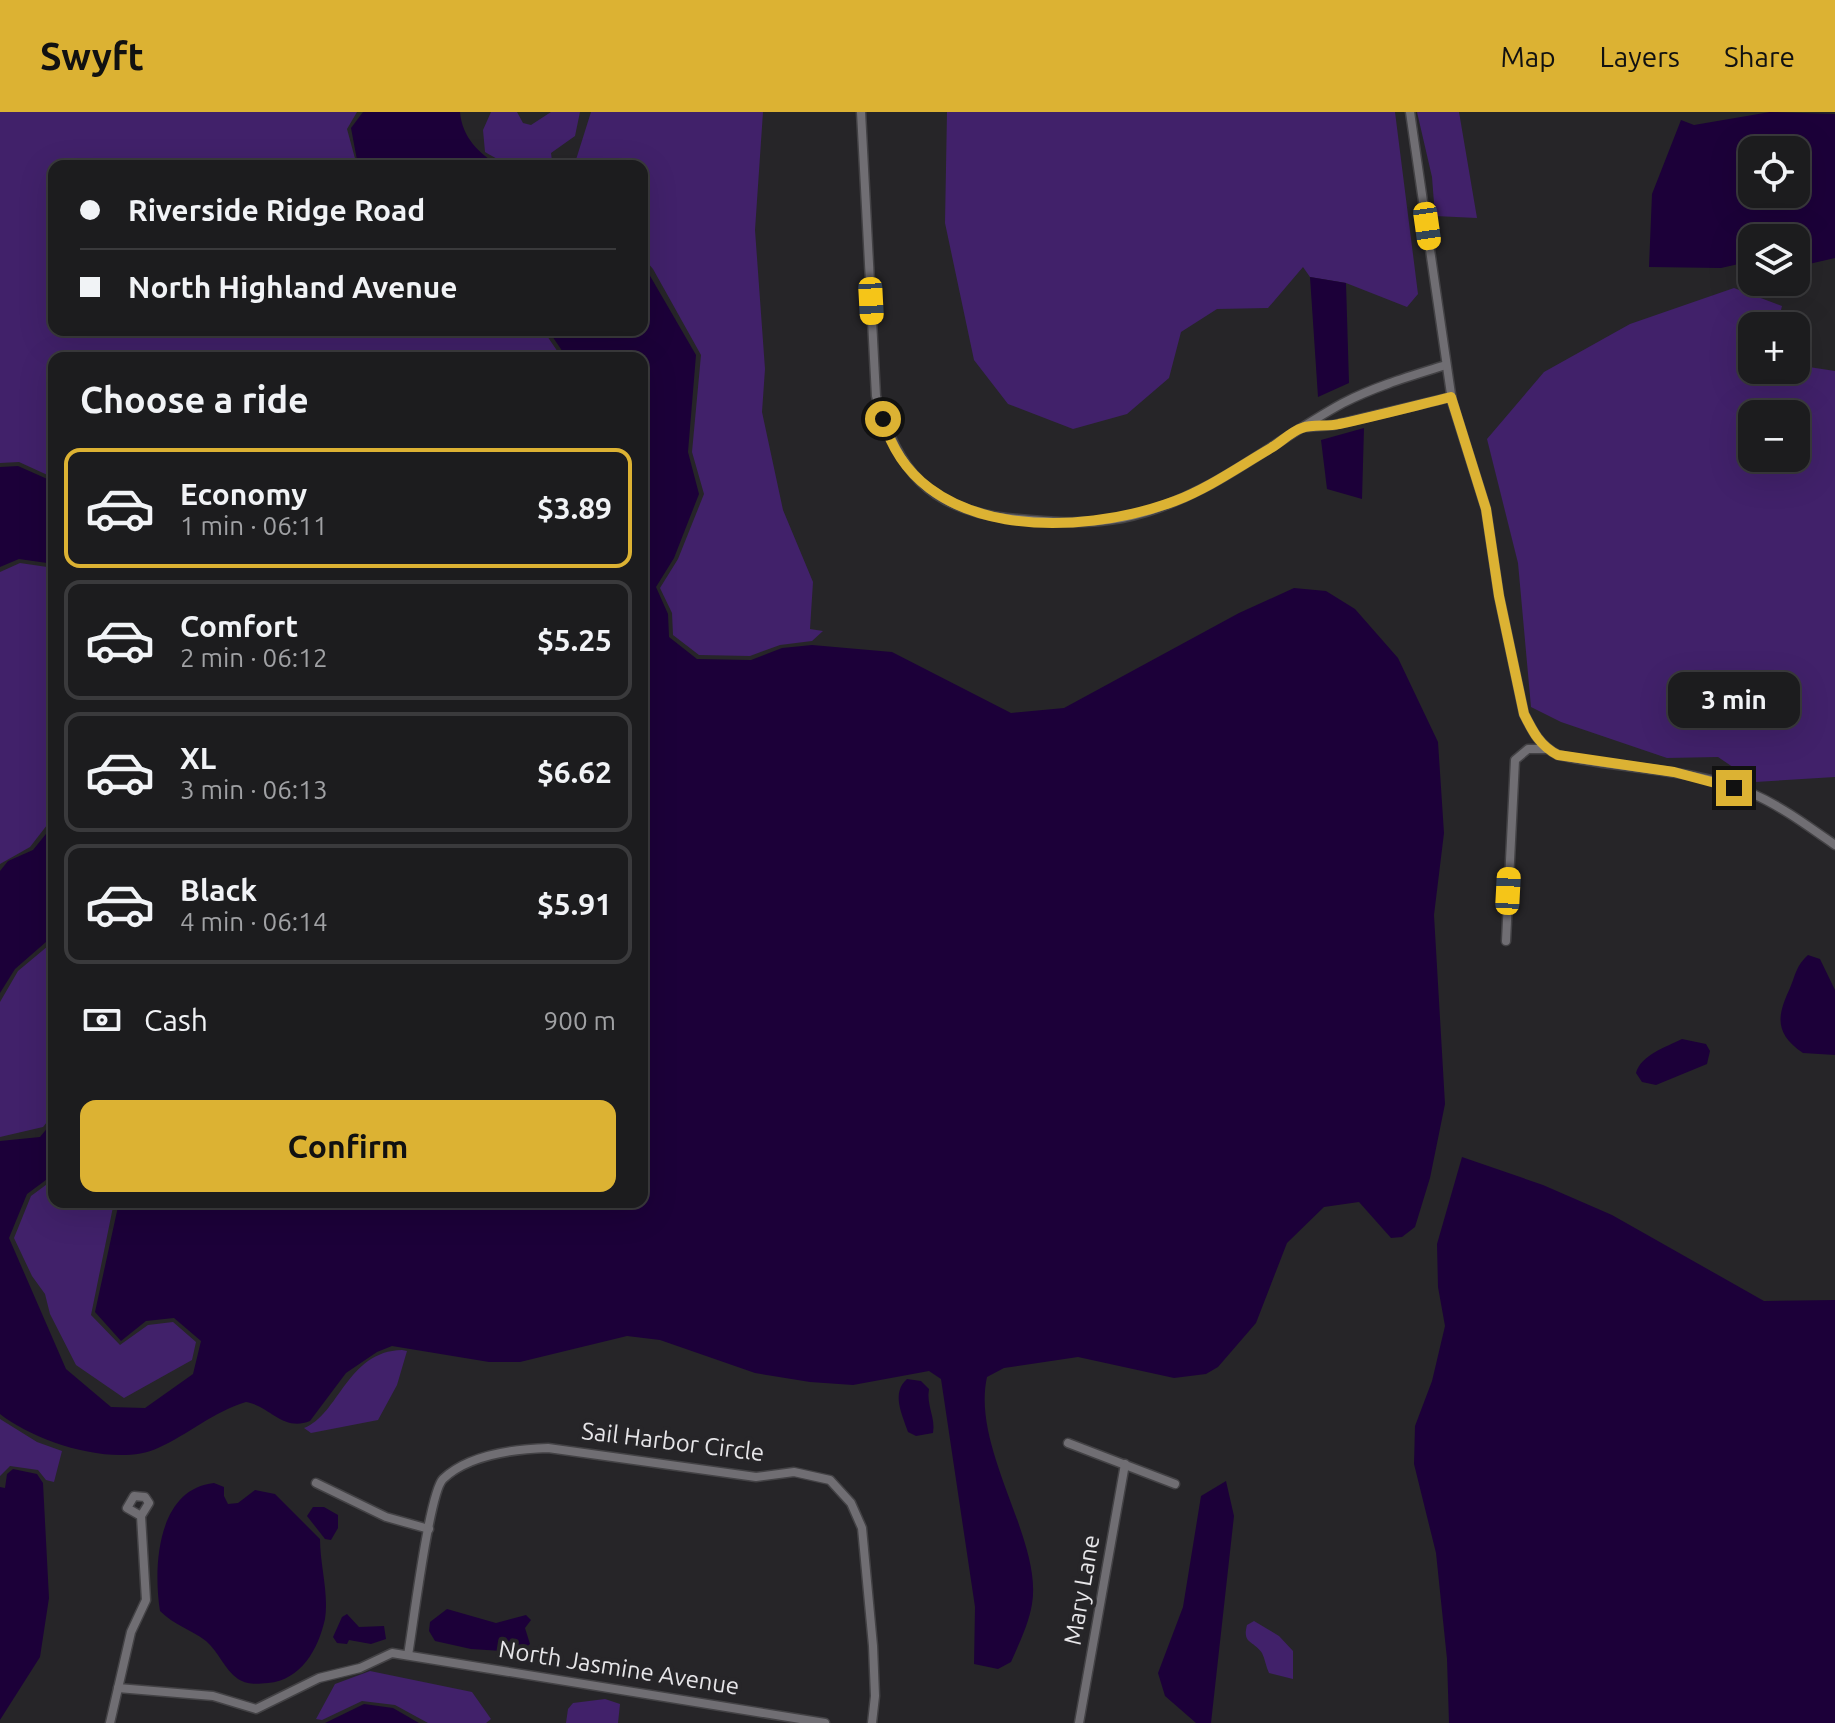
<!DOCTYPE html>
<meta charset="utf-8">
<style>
body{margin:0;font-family:Ubuntu,sans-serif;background:#29292b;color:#f1f3f6;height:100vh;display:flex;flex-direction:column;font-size:30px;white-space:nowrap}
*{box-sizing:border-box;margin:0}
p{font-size:26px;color:#a0a1a4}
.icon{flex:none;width:44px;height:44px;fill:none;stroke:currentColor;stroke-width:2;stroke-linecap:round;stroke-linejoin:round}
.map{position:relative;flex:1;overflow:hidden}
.sheet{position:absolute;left:48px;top:240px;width:600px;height:856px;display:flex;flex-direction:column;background:#1c1c1e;border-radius:16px;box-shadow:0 8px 32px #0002,0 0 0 2px #3a3a3c}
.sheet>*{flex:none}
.banner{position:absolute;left:48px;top:48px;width:600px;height:176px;border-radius:16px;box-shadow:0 8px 32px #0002,0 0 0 2px #3a3a3c;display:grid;align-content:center;height:176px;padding:0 32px;background:#1c1c1e}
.buttons{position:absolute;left:1738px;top:24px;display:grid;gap:16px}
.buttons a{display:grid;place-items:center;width:72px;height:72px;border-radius:16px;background:#1c1c1e;box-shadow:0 8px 32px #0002,0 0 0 2px #3a3a3c;font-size:40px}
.end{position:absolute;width:36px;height:36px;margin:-18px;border:10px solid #dcb233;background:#111;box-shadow:0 0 0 4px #111}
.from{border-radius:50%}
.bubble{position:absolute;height:56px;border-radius:16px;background:#1c1c1e;box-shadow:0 8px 32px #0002,0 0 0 2px #3a3a3c;font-size:26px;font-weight:600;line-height:56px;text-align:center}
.car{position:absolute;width:24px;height:48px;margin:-24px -12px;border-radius:10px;box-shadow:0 0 6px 2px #0007;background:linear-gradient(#f5c518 24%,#345 0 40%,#f5c518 0 76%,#345 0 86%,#f5c518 0)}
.banner b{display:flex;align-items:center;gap:28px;height:76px;font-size:30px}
.banner b+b{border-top:2px solid #3a3a3c}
.banner i{width:20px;height:20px;background:#f1f3f6}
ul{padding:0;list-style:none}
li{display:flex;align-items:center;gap:24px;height:120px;margin:0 16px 12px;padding:0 16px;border:4px solid #3a3a3c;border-radius:16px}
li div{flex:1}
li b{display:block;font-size:30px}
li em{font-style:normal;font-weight:600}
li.selected{border-color:#dcb233}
li>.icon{width:72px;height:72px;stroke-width:1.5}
h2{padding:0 32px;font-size:36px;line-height:96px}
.pay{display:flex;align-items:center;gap:20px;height:88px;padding:0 32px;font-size:30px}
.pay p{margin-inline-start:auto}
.action{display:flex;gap:16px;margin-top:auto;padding:16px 32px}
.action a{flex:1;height:92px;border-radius:16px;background:#dcb233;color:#111;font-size:32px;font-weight:600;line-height:92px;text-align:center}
header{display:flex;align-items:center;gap:48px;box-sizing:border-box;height:112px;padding:0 40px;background:#dcb233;color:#111}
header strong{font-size:38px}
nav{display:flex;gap:44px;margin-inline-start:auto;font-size:28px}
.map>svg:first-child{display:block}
.green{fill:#41216a;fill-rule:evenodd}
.water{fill:#1c0039;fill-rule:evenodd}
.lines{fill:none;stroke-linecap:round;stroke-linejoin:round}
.street-casing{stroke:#434245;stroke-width:11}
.street{stroke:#706e73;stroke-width:8}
.route{stroke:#dcb233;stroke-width:10}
.labels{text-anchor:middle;stroke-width:8;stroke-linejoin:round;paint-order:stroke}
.street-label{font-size:24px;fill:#e6e5e8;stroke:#262528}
</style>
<header>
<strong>Swyft</strong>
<nav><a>Map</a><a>Layers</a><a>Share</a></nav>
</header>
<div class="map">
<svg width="1835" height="1611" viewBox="0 0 1835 1611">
<rect width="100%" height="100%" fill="#262528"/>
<g class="green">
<path d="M0 0H357L347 17 357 54H54V218H543L562 246H54V366L19 350 0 351Z"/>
<path d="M491 0H517L523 11 531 13 551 0H580L575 24 551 41 552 49C517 50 520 61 485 40L483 18Z"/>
<path d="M591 0H763L755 118 765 257 762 300 783 398 813 470 810 517 823 519 812 529 780 533 750 544 699 543 673 523 672 501 660 476 678 447 704 382 692 340 701 243 653 157 642 144V54H574Z"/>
<path d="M947 0H1395L1418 182 1407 195 1346 171 1310 165 1303 155 1268 196 1217 197 1181 220 1169 266 1127 302 1073 317 1008 292 974 248 945 111Z"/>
<path d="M1417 0H1459L1477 106 1435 104 1432 65Z"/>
<path d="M1734 176 1782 194 1777 214H1752V258H1796V253L1835 259V665L1755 670 1718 645 1667 646 1561 610 1531 595 1518 451 1487 327 1544 260 1630 212ZM1752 302H1796V346H1752Z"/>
<path d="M20 451 54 456V704L30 735 0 752V460Z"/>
<path d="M54 829V933L47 947 51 1005 43 1015 0 1025V890L18 859Z"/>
<path d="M54 1067V1090H114L91 1203 120 1233 148 1213 173 1210 196 1230 192 1248 124 1286 76 1253 50 1202 45 1182 32 1164 14 1126 31 1084Z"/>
<path d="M402 1238 407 1239 397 1273 378 1308 311 1321 304 1316C339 1303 347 1239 402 1238Z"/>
<path d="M0 1307 37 1330 62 1339 54 1370 46 1368 38 1358 10 1354 0 1364Z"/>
<path d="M1254 1509 1279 1524 1293 1539V1567L1269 1561C1266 1555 1265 1547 1262 1541 1253 1528 1242 1532 1247 1513Z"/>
<path d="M370 1559 472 1580 491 1607 486 1611H428L395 1593 362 1589 322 1608 316 1607 335 1572Z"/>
<path d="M605 1587 620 1592 618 1611H566L568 1597 573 1591Z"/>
</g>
<g class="water">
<path d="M363 0H460C462 25 479 42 500 54H363L357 48 351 16Z"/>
<path d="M1770 0 1835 2V146L1796 155V126H1752V149L1721 156 1649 155 1652 82 1681 8 1694 13ZM1752 38H1796V82H1752Z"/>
<path d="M642 150 696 243 688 340 699 382 674 446 656 475 668 502 669 525 697 547 751 548 782 536 812 533 892 540 1011 601 1064 596 1239 501 1294 476 1326 479 1355 497 1398 546 1438 630 1444 721 1434 803 1445 992 1430 1066 1415 1115 1402 1125 1391 1126 1359 1090 1324 1095 1287 1131 1256 1211 1218 1255 1206 1262 1174 1266 1078 1245 1004 1256 987 1265C971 1337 1043 1428 1032 1492 1029 1511 1019 1532 1011 1550L998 1557 974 1552 975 1495 941 1267 929 1259 853 1273 810 1270 755 1261 660 1228 627 1224 520 1250H489L392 1234 377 1240 346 1261 310 1309C283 1320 270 1294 246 1290 213 1300 189 1322 158 1336 115 1356 35 1330 0 1302V1029L40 1025 54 1008V1062L27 1082 9 1126 66 1257 111 1295 145 1296 193 1262 201 1229 174 1206 146 1209 121 1229 95 1200 119 1090H642V246H567L548 218H642Z"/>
<path d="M1310 165 1346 171 1349 271 1318 285Z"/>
<path d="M1364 316 1362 387 1327 377 1321 328Z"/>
<path d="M18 354 54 370V452L19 447 0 455V355Z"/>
<path d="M54 712V823L15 857 0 881V759L8 749 33 738Z"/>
<path d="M1808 843 1820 847 1835 878V943L1803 941C1774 921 1777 904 1790 876 1796 862 1796 854 1808 843Z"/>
<path d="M1682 927 1706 932 1710 939 1707 952 1656 973 1642 970 1636 961C1641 943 1666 935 1682 927Z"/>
<path d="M1462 1045 1543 1073 1612 1103 1764 1189 1835 1188V1611H1449L1447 1547 1436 1441 1414 1352 1415 1314 1432 1269 1445 1214 1438 1175 1437 1132Z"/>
<path d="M907 1267 921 1269 929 1277C926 1293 936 1306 933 1321L916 1324 908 1320C902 1302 891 1281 907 1267Z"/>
<path d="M13 1357 37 1362 43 1371 49 1486 40 1545 0 1608V1375L5 1376 7 1362Z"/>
<path d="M1226 1369 1234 1404 1211 1611H1196L1165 1584 1158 1561 1183 1495 1201 1384Z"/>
<path d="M214 1371 224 1375V1384L228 1392 238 1391 255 1378 275 1382 320 1427C320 1453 329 1481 325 1507 318 1538 301 1568 268 1571 256 1572 248 1573 238 1567 224 1557 219 1540 206 1529 190 1517 174 1513 160 1499 153 1455 157 1377 214 1371Z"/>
<path d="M313 1395H324L338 1403V1416L331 1428 325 1427 307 1404Z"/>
<path d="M447 1497 496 1511 526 1503 531 1508 525 1516 530 1532 520 1540 471 1537 435 1529 429 1519 430 1510Z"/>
<path d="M347 1502 359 1515 384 1514 386 1527 371 1532 349 1528 347 1532 337 1531 333 1525 342 1505Z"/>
<path d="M364 1592 393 1596 419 1611H325Z"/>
</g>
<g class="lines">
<defs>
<g id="street">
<path d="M861 0 876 284C897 357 928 397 1007 406 1047 410 1083 413 1122 406 1205 390 1271 330 1343 291 1376 274 1411 264 1446 253"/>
<path d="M1410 0 1452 289 1486 397 1499 484 1524 602C1533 620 1540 634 1558 643 1622 658 1690 655 1751 681 1781 694 1808 714 1835 733"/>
<path d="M1307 315 1334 313 1451 285"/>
<path d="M1506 829 1515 648 1528 637H1546"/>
<path d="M1068 1331 1175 1372"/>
<path d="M316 1371 386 1405 429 1417"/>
<path d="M408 1543C413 1515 429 1381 443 1367 468 1343 515 1337 548 1336L756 1365 794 1360 830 1368 851 1391 862 1416 873 1534 875 1584 872 1611"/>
<path d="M118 1576 213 1584 256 1597 319 1566 360 1556 392 1541 825 1611"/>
<path d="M110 1611 131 1520 146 1488 141 1404 149 1391 145 1385 134 1384 127 1396 141 1404"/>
<path d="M1079 1611 1125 1352"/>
</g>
</defs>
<use href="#street" class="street-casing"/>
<use href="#street" class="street"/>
</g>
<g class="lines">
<path class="route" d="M883 307C917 429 1079 425 1175 389 1209 376 1240 354 1271 336 1281 330 1292 319 1302 316 1313 312 1327 315 1339 312 1376 304 1414 294 1451 285L1486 397 1499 484 1524 602C1533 620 1540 634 1558 643L1674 660 1734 676"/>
</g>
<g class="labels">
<g class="street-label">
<text transform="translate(673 1330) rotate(7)" y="8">Sail Harbor Circle</text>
<text transform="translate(1082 1478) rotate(-80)" y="8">Mary Lane</text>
<text transform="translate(619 1556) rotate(9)" y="8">North Jasmine Avenue</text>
</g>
</g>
</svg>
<div class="buttons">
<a><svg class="icon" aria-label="locate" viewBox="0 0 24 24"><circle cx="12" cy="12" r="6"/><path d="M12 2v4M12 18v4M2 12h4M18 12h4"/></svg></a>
<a><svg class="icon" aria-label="layers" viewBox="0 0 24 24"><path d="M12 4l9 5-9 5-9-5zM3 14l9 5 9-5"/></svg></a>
<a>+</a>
<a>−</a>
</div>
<i class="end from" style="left:883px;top:307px"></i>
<i class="end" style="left:1734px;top:676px"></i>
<div class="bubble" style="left:1668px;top:560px;width:132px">3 min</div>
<i class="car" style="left:1427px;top:114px;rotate:172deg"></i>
<i class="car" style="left:871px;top:189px;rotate:177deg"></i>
<i class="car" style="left:1508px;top:779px;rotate:3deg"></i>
<div class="banner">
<b><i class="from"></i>Riverside Ridge Road</b>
<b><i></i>North Highland Avenue</b>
</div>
<section class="sheet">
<h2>Choose a ride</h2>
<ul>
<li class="selected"><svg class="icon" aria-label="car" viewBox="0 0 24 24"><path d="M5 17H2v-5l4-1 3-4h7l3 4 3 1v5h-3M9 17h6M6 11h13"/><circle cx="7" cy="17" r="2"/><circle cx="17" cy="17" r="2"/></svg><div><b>Economy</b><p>1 min · 06:11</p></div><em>$3.89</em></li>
<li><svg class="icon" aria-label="car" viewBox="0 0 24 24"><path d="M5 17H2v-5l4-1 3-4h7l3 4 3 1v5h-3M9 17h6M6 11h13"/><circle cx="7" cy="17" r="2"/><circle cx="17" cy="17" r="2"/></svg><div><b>Comfort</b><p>2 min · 06:12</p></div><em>$5.25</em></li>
<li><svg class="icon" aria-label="car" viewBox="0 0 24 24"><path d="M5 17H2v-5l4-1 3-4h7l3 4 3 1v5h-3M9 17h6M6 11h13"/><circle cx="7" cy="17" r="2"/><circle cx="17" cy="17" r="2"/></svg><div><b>XL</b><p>3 min · 06:13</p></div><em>$6.62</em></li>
<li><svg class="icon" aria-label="car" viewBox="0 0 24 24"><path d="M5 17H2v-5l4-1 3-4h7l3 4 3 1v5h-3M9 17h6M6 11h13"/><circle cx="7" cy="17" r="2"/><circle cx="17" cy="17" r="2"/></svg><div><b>Black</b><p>4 min · 06:14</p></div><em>$5.91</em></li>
</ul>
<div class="pay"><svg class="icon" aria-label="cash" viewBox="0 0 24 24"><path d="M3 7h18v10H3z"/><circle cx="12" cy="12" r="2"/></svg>Cash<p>900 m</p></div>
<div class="action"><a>Confirm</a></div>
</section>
</div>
